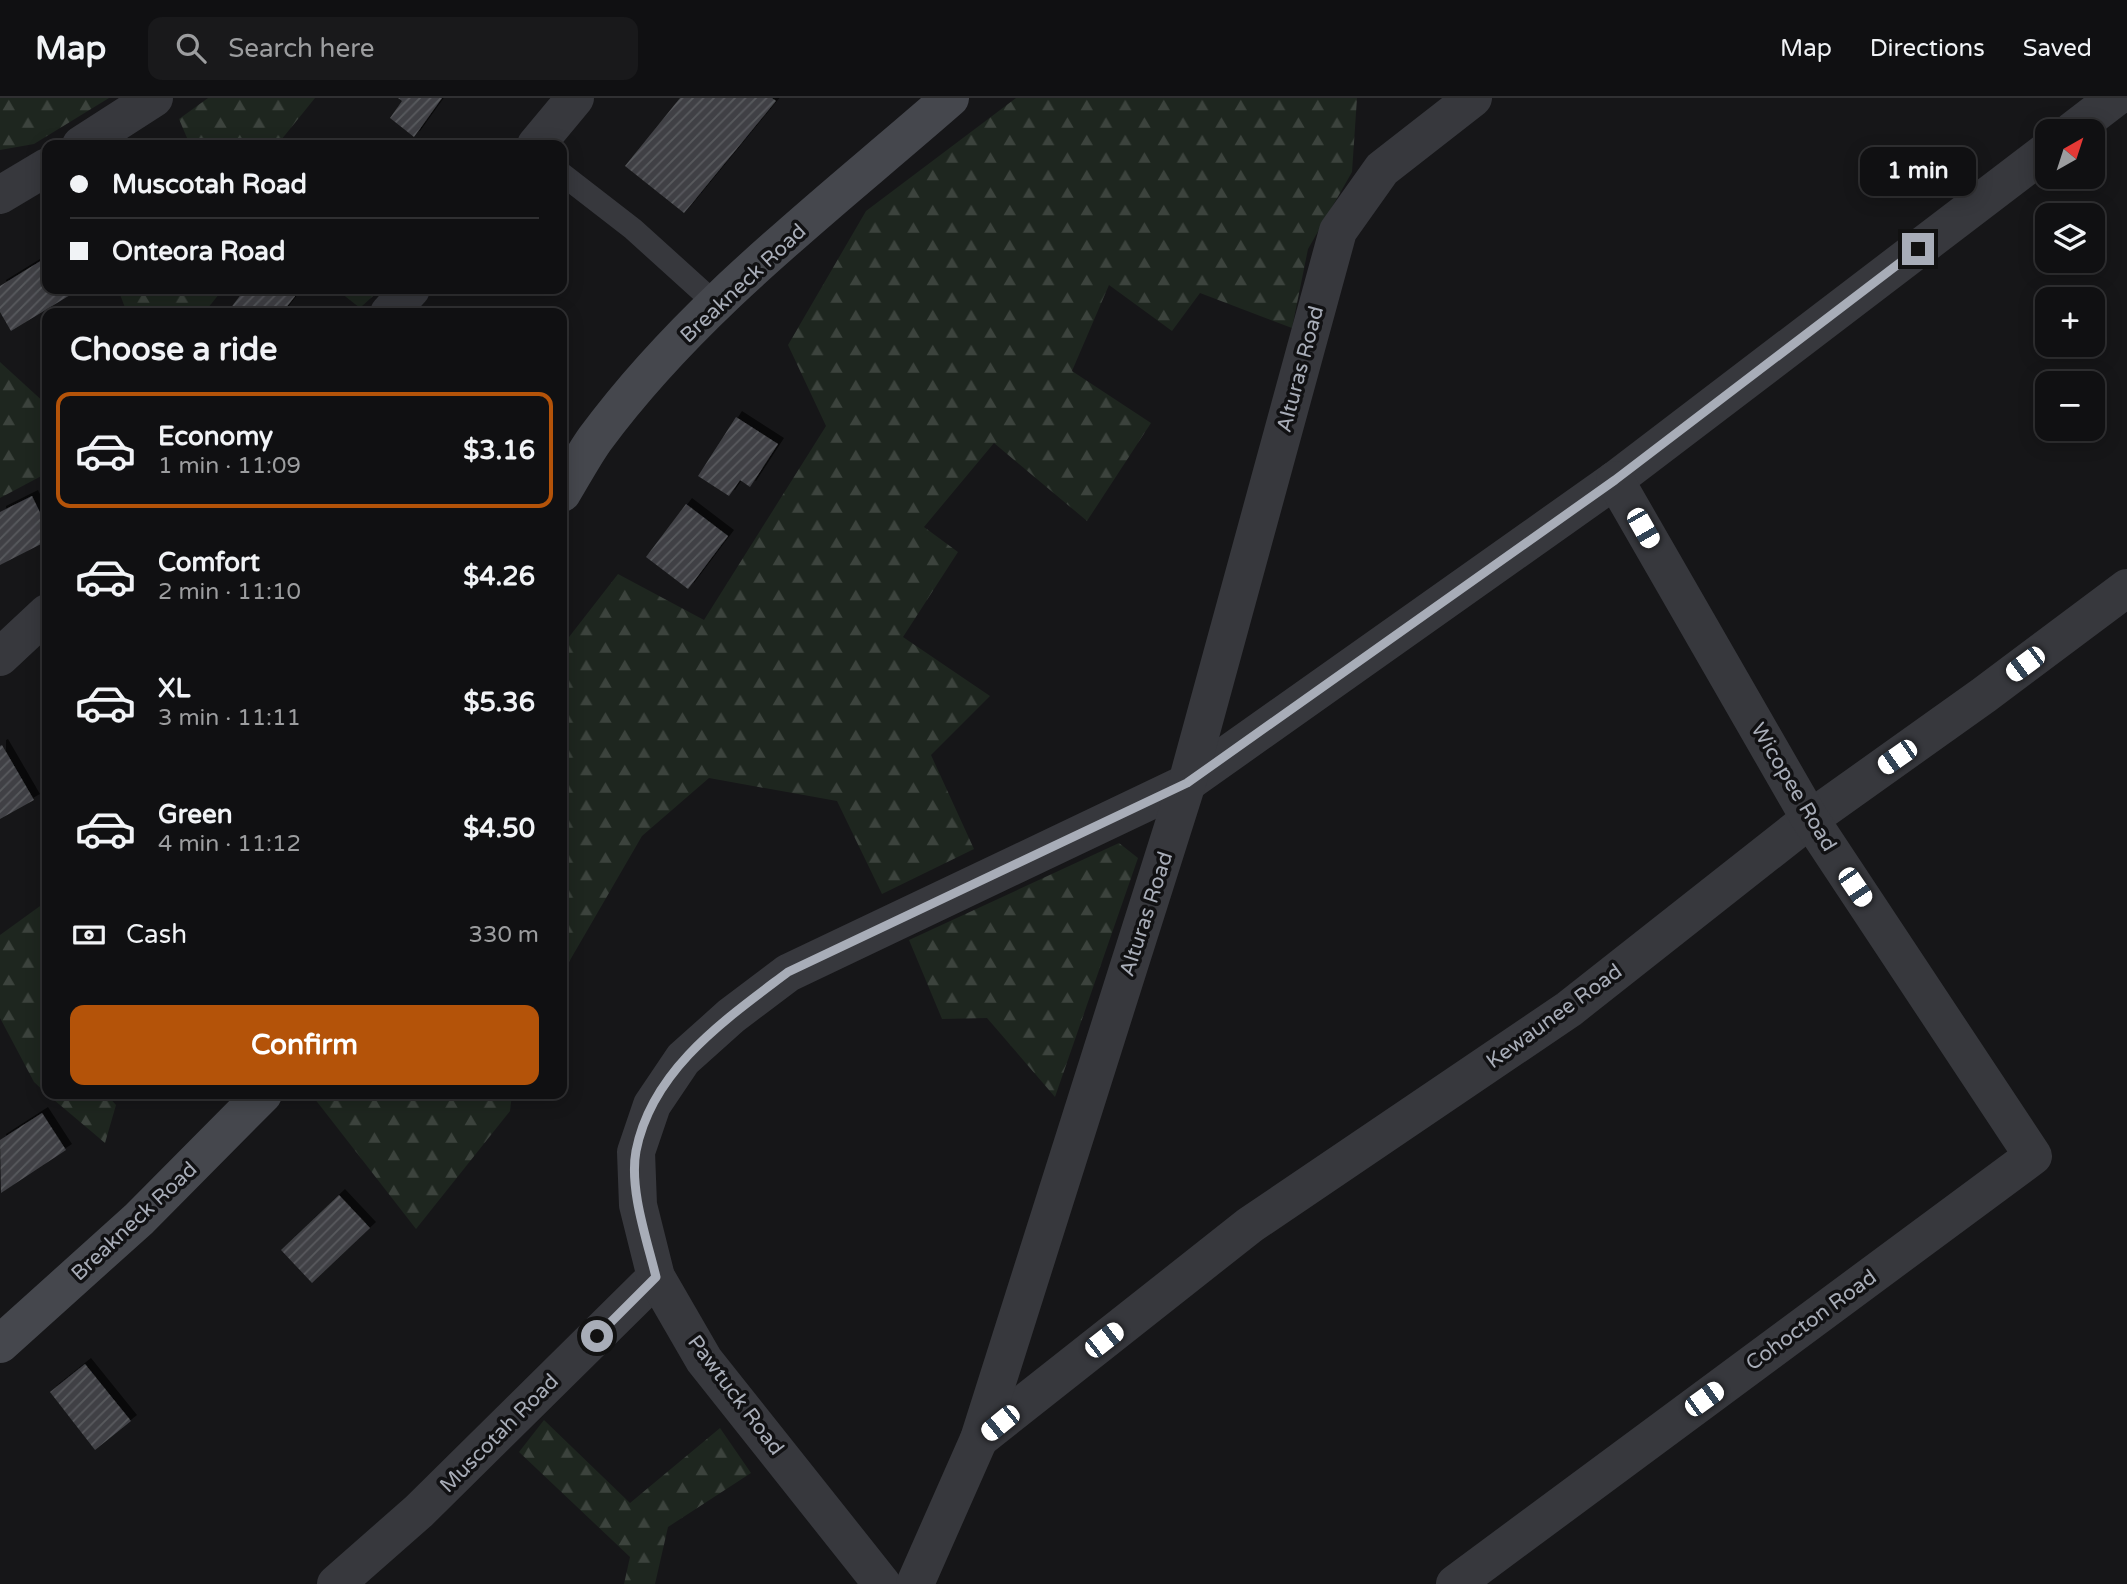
<!DOCTYPE html>
<meta charset="utf-8">
<style>
body{margin:0;font-family:"Varela Round",sans-serif;background:#19191b;color:#f1f3f6;height:100vh;display:flex;flex-direction:column;font-size:26px;white-space:nowrap}
*{box-sizing:border-box;margin:0}
p{font-size:23px;color:#9c9d9f}
.icon{flex:none;width:38px;height:38px;fill:none;stroke:currentColor;stroke-width:2;stroke-linecap:round;stroke-linejoin:round}
.map{position:relative;flex:1;overflow:hidden}
.panel{position:absolute;left:42px;top:210px;width:525px;height:791px;display:flex;flex-direction:column;background:#101012;border-radius:14px;box-shadow:0 4px 18px #0003,0 0 0 2px #303032}
.panel>*{flex:none}
.hud{position:absolute;left:42px;top:42px;width:525px;height:154px;border-radius:14px;box-shadow:0 4px 18px #0003,0 0 0 2px #303032;display:grid;align-content:center;height:154px;padding:0 28px;background:#101012}
.needle{width:46px;rotate:39deg}
.tools{position:absolute;left:2035px;top:21px;display:grid;gap:14px}
.tools a{display:grid;place-items:center;width:70px;height:70px;border-radius:14px;background:#101012;box-shadow:0 4px 18px #0003,0 0 0 2px #303032;font-size:35px}
.end{position:absolute;width:32px;height:32px;margin:-16px;border:9px solid #a8adb8;background:#111;box-shadow:0 0 0 4px #111}
.from{border-radius:50%}
.bubble{position:absolute;height:49px;border-radius:14px;background:#101012;box-shadow:0 4px 18px #0003,0 0 0 2px #303032;font-size:23px;font-weight:700;line-height:49px;text-align:center}
.car{position:absolute;width:21px;height:42px;margin:-21px -10px;border-radius:9px;box-shadow:0 0 5px 2px #0007;background:linear-gradient(#fff 24%,#345 0 40%,#fff 0 76%,#345 0 86%,#fff 0)}
.hud b{display:flex;align-items:center;gap:24px;height:66px;font-size:26px}
.hud b+b{border-top:2px solid #303032}
.hud i{width:18px;height:18px;background:#f1f3f6}
ul{padding:0;list-style:none}
li{display:flex;align-items:center;gap:21px;height:116px;margin:0 14px 10px;padding:0 14px;border:4px solid transparent;border-radius:14px}
li div{flex:1}
li b{display:block;font-size:26px}
li em{font-style:normal;font-weight:700}
li.on{border-color:#b45309}
li>.icon{width:63px;height:63px;stroke-width:1.5}
h2{padding:0 28px;font-size:32px;line-height:84px}
.pay{display:flex;align-items:center;gap:18px;height:77px;padding:0 28px;font-size:26px}
.pay p{margin-inline-start:auto}
.primary-button{display:flex;gap:14px;margin-top:auto;padding:14px 28px}
.primary-button a{flex:1;height:80px;border-radius:14px;background:#b45309;color:#fff;font-size:28px;font-weight:700;line-height:80px;text-align:center}
header{display:flex;align-items:center;gap:42px;box-sizing:border-box;height:98px;padding:0 35px;background:#101012;border-bottom:2px solid #303032}
header strong{font-size:33px}
nav{display:flex;gap:38px;margin-inline-start:auto;font-size:24px}
.search{width:490px;height:63px;background:#19191b;display:flex;align-items:center;gap:18px;box-sizing:border-box;padding:0 24px;border-radius:14px;color:#9c9d9f;font-size:26px}
.map>svg:first-child{display:block}
.forest{fill:url(#forest-firs)}
.building{fill:url(#building-hatch);filter:url(#shadow)}
.lines{fill:none;stroke-linecap:round;stroke-linejoin:round}
.lane{stroke:#37383d;stroke-width:23}
.street{stroke:#37383d;stroke-width:38}
.secondary{stroke:#45474d;stroke-width:38}
.route{stroke:#a8adb8;stroke-width:9}
.labels{text-anchor:middle;stroke-width:7;stroke-linejoin:round;paint-order:stroke}
.street-label{font-size:21px;fill:#a8adb8;stroke:#111113}
</style>
<header>
<strong>Map</strong>
<div class="search"><svg class="icon" aria-label="search" viewBox="0 0 24 24"><circle cx="10" cy="10" r="6"/><path d="M15 15l6 6"/></svg>Search here</div>
<nav><a>Map</a><a>Directions</a><a>Saved</a></nav>
</header>
<div class="map">
<svg width="2127" height="1486" viewBox="0 0 2127 1486">
<defs>
<pattern id="forest-firs" width="22" height="20" patternUnits="userSpaceOnUse" patternTransform="scale(1.75)"><rect width="22" height="20" fill="#1e261f"/><path d="M5 1l3.5 6h-7zM16 11l3.5 6h-7z" fill="#3c433d"/></pattern>
<pattern id="building-hatch" width="6" height="6" patternUnits="userSpaceOnUse" patternTransform="scale(1.75)"><rect width="6" height="6" fill="#404145"/><path d="M-1 1l2-2M0 6l6-6M5 7l2-2" fill="none" stroke="#595a5e"/></pattern>
<filter id="shadow"><feDropShadow dx="6" dy="-6" stdDeviation="0" flood-color="#0009"/></filter>
</defs>
<rect width="100%" height="100%" fill="#161618"/>
<g class="forest">
<path d="M0 0H109L34 46 0 52Z"/>
<path d="M208 0H315L277 47H190L179 21Z"/>
<path d="M1016 0H1357L1352 74 1308 151 1292 230 1200 195 1172 233 1109 187 1072 273 1151 325 1087 423 994 345 924 429 958 454 903 539 990 598 931 657 974 751 882 796 837 703 709 680 642 738 562 876V548L618 476 704 522 826 328 788 247 866 113Z"/>
<path d="M118 191H223L204 215H127Z"/>
<path d="M336 191H368L374 197 360 210Z"/>
<path d="M0 264 47 307V375L0 400Z"/>
<path d="M1119 745 1138 760 1055 999 987 920 942 921 909 842Z"/>
<path d="M47 803V996L34 984 0 920V837Z"/>
<path d="M47 996H106L116 1007 105 1045Z"/>
<path d="M311 996H512L510 1013 416 1131Z"/>
<path d="M544 1322 630 1405 720 1330 751 1375 668 1429 655 1486H624L630 1459 519 1354Z"/>
</g>
<g class="building">
<path d="M398 0H442L414 39 390 20 402 3Z"/>
<path d="M680 0H772L776 3 684 115 625 68Z"/>
<path d="M47 159V191H80L11 233 0 214V188Z"/>
<path d="M245 191H296L299 193 282 215H227Z"/>
<path d="M736 319 778 346 750 389 740 382 729 398 698 378Z"/>
<path d="M32 398 47 429V443L0 467V414Z"/>
<path d="M686 406 728 438 688 491 646 459Z"/>
<path d="M2 647 34 702 0 721V648Z"/>
<path d="M42 1015 66 1052 1 1095 0 1042Z"/>
<path d="M339 1097 370 1130 312 1185 281 1152Z"/>
<path d="M85 1266 131 1323 95 1352 50 1294Z"/>
</g>
<g class="lines">
<path class="lane" d="M562 76 633 131 717 207"/>
<g class="street">
<path d="M2072 33 2115 0"/>
<path d="M81 47 154 0"/>
<path d="M536 47 575 0"/>
<path d="M0 97 47 69"/>
<path d="M389 215 411 191"/>
<path d="M0 559 47 515"/>
<path d="M979 1341 1250 1127 1569 911 1810 721 1984 597 2127 490"/>
<path d="M336 1486 419 1413 656 1179"/>
<path d="M882 1486 704 1262 656 1179 638 1107 636 1054 652 1007 683 961 731 918 788 875 1187 685 1615 382 2048 52"/>
<path d="M915 1486 979 1341 1187 685 1338 133 1382 71 1473 0"/>
<path d="M1455 1486 2033 1058 1810 721 1615 382"/>
</g>
<g class="secondary">
<path d="M562 395C573 377 583 358 595 341 692 209 828 107 950 0"/>
<path d="M0 1246 139 1121 263 996"/>
</g>
</g>
<g class="lines">
<path class="route" d="M597 1238 656 1179C647 1142 629 1091 636 1053 652 971 726 921 788 874L1187 685 1615 382 1918 151"/>
</g>
<g class="labels">
<g class="street-label">
<text transform="translate(743 185) rotate(-43)" y="7">Breakneck Road</text>
<text transform="translate(1300 271) rotate(-75)" y="7">Alturas Road</text>
<text transform="translate(1794 689) rotate(59)" y="7">Wicopee Road</text>
<text transform="translate(1146 816) rotate(-72)" y="7">Alturas Road</text>
<text transform="translate(1554 918) rotate(-36)" y="7">Kewaunee Road</text>
<text transform="translate(134 1123) rotate(-43)" y="7">Breakneck Road</text>
<text transform="translate(1811 1222) rotate(-36)" y="7">Cohocton Road</text>
<text transform="translate(736 1297) rotate(53)" y="7">Pawtuck Road</text>
<text transform="translate(499 1335) rotate(-45)" y="7">Muscotah Road</text>
</g>
</g>
</svg>
<div class="tools">
<a><svg class="needle" viewBox="-14 -14 28 28"><path d="M0-13l5 13h-10z" fill="#e53935"/><path d="M0 13l5-13h-10z" fill="#9c9d9f"/></svg></a>
<a><svg class="icon" aria-label="layers" viewBox="0 0 24 24"><path d="M12 4l9 5-9 5-9-5zM3 14l9 5 9-5"/></svg></a>
<a>+</a>
<a>−</a>
</div>
<i class="end from" style="left:597px;top:1238px"></i>
<i class="end" style="left:1918px;top:151px"></i>
<div class="bubble" style="left:1860px;top:49px;width:116px">1 min</div>
<i class="car" style="left:1643px;top:430px;rotate:150deg"></i>
<i class="car" style="left:2025px;top:566px;rotate:233deg"></i>
<i class="car" style="left:1897px;top:659px;rotate:235deg"></i>
<i class="car" style="left:1855px;top:789px;rotate:146deg"></i>
<i class="car" style="left:1104px;top:1242px;rotate:52deg"></i>
<i class="car" style="left:1704px;top:1301px;rotate:54deg"></i>
<i class="car" style="left:1000px;top:1325px;rotate:231deg"></i>
<div class="hud">
<b><i class="from"></i>Muscotah Road</b>
<b><i></i>Onteora Road</b>
</div>
<section class="panel">
<h2>Choose a ride</h2>
<ul>
<li class="on"><svg class="icon" aria-label="car" viewBox="0 0 24 24"><path d="M5 17H2v-5l4-1 3-4h7l3 4 3 1v5h-3M9 17h6M6 11h13"/><circle cx="7" cy="17" r="2"/><circle cx="17" cy="17" r="2"/></svg><div><b>Economy</b><p>1 min · 11:09</p></div><em>$3.16</em></li>
<li><svg class="icon" aria-label="car" viewBox="0 0 24 24"><path d="M5 17H2v-5l4-1 3-4h7l3 4 3 1v5h-3M9 17h6M6 11h13"/><circle cx="7" cy="17" r="2"/><circle cx="17" cy="17" r="2"/></svg><div><b>Comfort</b><p>2 min · 11:10</p></div><em>$4.26</em></li>
<li><svg class="icon" aria-label="car" viewBox="0 0 24 24"><path d="M5 17H2v-5l4-1 3-4h7l3 4 3 1v5h-3M9 17h6M6 11h13"/><circle cx="7" cy="17" r="2"/><circle cx="17" cy="17" r="2"/></svg><div><b>XL</b><p>3 min · 11:11</p></div><em>$5.36</em></li>
<li><svg class="icon" aria-label="car" viewBox="0 0 24 24"><path d="M5 17H2v-5l4-1 3-4h7l3 4 3 1v5h-3M9 17h6M6 11h13"/><circle cx="7" cy="17" r="2"/><circle cx="17" cy="17" r="2"/></svg><div><b>Green</b><p>4 min · 11:12</p></div><em>$4.50</em></li>
</ul>
<div class="pay"><svg class="icon" aria-label="cash" viewBox="0 0 24 24"><path d="M3 7h18v10H3z"/><circle cx="12" cy="12" r="2"/></svg>Cash<p>330 m</p></div>
<div class="primary-button"><a>Confirm</a></div>
</section>
</div>
